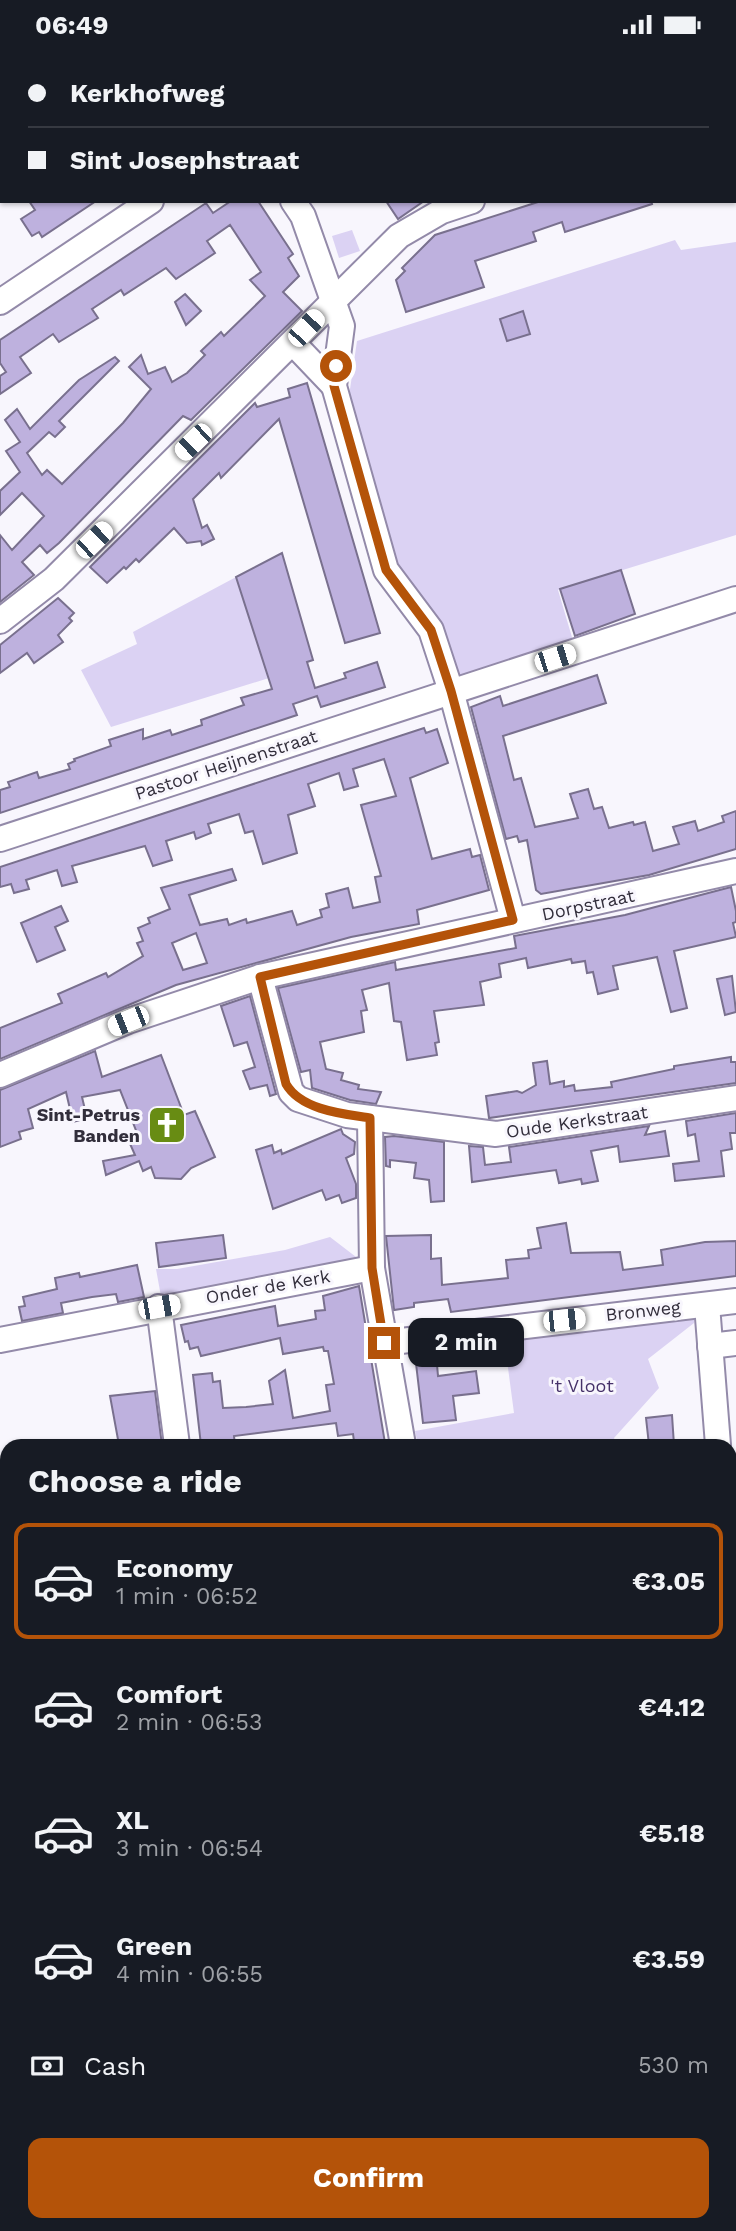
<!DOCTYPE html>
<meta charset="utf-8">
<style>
body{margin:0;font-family:"Work Sans",sans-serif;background:#20242c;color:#f1f3f6;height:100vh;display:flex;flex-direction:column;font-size:26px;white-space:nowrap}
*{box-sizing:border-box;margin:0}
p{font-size:23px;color:#9ea1a6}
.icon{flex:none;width:38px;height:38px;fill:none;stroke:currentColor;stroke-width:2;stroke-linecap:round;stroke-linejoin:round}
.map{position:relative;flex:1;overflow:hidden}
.side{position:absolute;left:0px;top:1390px;width:737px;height:793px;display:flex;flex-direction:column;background:#171b24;border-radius:21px 21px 0 0;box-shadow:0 2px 5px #0004}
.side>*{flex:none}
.hud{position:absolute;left:0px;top:0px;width:737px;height:154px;box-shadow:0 2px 5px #0004;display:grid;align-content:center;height:154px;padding:0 28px;background:#171b24}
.end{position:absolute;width:32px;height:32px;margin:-16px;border:9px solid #b45309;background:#fff;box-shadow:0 0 0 4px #fff}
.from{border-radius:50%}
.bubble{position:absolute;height:49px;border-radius:14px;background:#171b24;box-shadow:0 2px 5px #0004;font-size:23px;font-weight:700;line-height:49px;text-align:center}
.car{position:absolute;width:21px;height:42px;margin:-21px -10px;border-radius:9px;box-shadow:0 0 5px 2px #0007;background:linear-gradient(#fff 24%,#345 0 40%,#fff 0 76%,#345 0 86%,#fff 0)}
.hud b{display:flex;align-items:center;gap:24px;height:66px;font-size:26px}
.hud b+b{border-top:2px solid #363941}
.hud i{width:18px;height:18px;background:#f1f3f6}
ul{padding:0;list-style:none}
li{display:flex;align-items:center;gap:21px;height:116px;margin:0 14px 10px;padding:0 14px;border:4px solid transparent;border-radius:14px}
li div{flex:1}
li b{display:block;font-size:26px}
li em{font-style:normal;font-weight:700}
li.active{border-color:#b45309}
li>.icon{width:63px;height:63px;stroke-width:1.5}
h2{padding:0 28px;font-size:32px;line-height:84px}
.pay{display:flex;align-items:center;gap:18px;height:77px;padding:0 28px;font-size:26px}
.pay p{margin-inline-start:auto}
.action{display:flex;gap:14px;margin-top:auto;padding:14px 28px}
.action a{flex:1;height:80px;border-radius:14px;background:#b45309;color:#fff;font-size:28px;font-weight:700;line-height:80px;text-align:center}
.status{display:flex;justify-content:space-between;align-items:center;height:49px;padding:0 35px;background:#171b24;direction:ltr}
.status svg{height:19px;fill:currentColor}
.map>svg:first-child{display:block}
.green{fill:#dbd2f3}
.building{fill:#beb1de;stroke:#79708e;stroke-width:2;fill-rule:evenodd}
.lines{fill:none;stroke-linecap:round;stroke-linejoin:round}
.minor-casing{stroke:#938aa9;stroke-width:28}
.minor{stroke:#fff;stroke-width:24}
.route{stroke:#b45309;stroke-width:9}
.labels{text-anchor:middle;stroke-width:6;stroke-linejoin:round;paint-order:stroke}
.street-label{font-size:18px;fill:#322e3b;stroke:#f8f6fd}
.poi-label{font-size:18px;font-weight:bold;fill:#322e3b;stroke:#f8f6fd;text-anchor:end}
.park-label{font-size:18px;fill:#46326a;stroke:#f8f6fd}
</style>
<div class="status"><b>06:49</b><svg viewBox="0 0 49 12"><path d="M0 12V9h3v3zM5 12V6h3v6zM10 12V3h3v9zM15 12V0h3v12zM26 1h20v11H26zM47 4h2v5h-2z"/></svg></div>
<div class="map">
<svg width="736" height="2182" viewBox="0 0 736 2182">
<rect width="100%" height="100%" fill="#f8f6fd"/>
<g class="green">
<path d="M352 181 360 202 339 209 332 187Z"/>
<path d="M675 191 681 201 736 193V486L558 541 574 595 453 631 392 512 348 354 357 292Z"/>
<path d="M238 527 269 629 111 678 81 621 137 595 133 583Z"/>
<path d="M330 1188 360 1211 162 1253 156 1220H177L285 1201Z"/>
<path d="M694 1267V1274L648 1310 659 1339 614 1389 617 1396H418L415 1382 514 1364 504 1289Z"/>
<path d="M730 2092 736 2102V2182H730L727 2175H730Z"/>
<path d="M433 2175H561L563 2182H427Z"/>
</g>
<g class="building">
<path d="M29 152H96L42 188 39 183 32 187 21 170 35 161Z"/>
<path d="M231 152H258L293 205 288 209 299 227 283 243 302 262 191 371 183 367 59 494 47 504 40 496 22 513 34 526 0 553V486L12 501 44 467 22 444 0 466V442L20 423 6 402 20 393 5 371 17 360 30 380 79 331 115 308 119 312 59 372 65 378 55 388 49 383 27 404 42 426 47 421 62 435 123 374 151 340 129 318 141 306 148 325 165 318 172 333 187 324 205 306 201 302 221 283 224 287 265 247 250 231 261 223 230 176 207 192 215 204 176 230 166 219 124 246 121 241 92 260 98 269 59 293 53 285 20 308 31 324 0 345V327L6 323 0 314V291L206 154 213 164Z"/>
<path d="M386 152H424L398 170Z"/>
<path d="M541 152H651L652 155 565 183 562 173 533 183 536 192 475 212 484 238 406 263 396 231 405 222 402 219 435 186Z"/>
<path d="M185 245 201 262 186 276 175 253Z"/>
<path d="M523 262 530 285 507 292 500 270Z"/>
<path d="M307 334 380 584 345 594 279 370 221 429 219 424 193 450 202 479 207 476 214 490 202 496 201 492 187 494 174 479 139 513 136 510 126 520 124 518 107 534 90 518 255 354 257 358 290 348 288 340Z"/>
<path d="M282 504 313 611 307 613 315 639 346 629 344 624 377 613 385 638 321 658 317 647 293 655 297 666 0 764V741L10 738 8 733 37 723 39 729 70 720 68 715 75 712 74 710 111 697 109 691 143 680V690L170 681 172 686 202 676 201 671 244 656 241 649 272 640 236 528Z"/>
<path d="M621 521 635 565 575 587 560 540Z"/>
<path d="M58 549 74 564 69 569 72 572 58 586 63 593 34 614 27 604 0 624V596Z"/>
<path d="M597 626 606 654 503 687 514 731 521 729 535 778 578 769 570 745 588 740 594 760 602 758 609 779 633 773 634 776 645 773 653 802 679 795 673 778 695 772 698 782 724 773 722 767 736 762V800L649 826 541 845 536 841 527 791 519 793 517 787 506 790 471 658 500 647 503 657Z"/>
<path d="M424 679 426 684 437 680 448 714 410 729 432 810 470 800 472 808 480 806 489 841 417 861 419 875 351 888 176 936 0 1010V979L62 954 58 945 106 924 108 928 143 907 137 894 143 892 138 879 150 874 148 869 170 860 161 839 232 820 236 831 189 846 200 876 227 870 229 876 246 870 247 874 292 862 297 876 322 868 320 861 329 858 326 845 348 839 353 859 380 853 375 828 381 827 361 756 396 747 384 710 353 720 358 737 344 741 339 724 308 735 315 757 288 766 297 804 263 815 253 782 245 784 239 765 208 775 211 784 196 790 194 783 166 792 172 811 153 817 145 797 72 817 77 833 62 837 57 821 26 831 29 840 14 844 11 835 0 838V818ZM196 884 207 914 183 921 172 894Z"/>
<path d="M731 838 736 862V873L733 874 736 888 674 902 687 959 671 963 657 908 613 917 618 940 598 945 593 923 587 924 585 912 572 914 571 910 528 919 526 909 499 915 501 928 480 933 484 956 434 962 439 993 435 994 437 1006 407 1011 401 973 394 972 389 934 362 941 367 961 361 962 364 983 320 993 326 1020 343 1024 341 1031 359 1036 358 1040 381 1043 376 1055 350 1051 312 1039 310 1021 301 1023 278 939 395 913 396 921 516 899 514 887 625 866Z"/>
<path d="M61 857 68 872 55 878 65 901 37 913 21 874Z"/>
<path d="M732 927 736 963 725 966 717 930Z"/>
<path d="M250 947 276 1045 270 1047 267 1036 250 1040 243 1022 255 1018 247 993 234 997 221 957Z"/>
<path d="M95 1002 102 1028 161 1006 184 1066 195 1062 215 1108 191 1119 181 1130 155 1129 151 1118 143 1122 139 1112 106 1126 103 1112 135 1106 127 1088 137 1084 120 1041 82 1048 87 1069 73 1073 66 1043 28 1060 33 1079 19 1083 21 1090 0 1098V1041Z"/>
<path d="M731 1008V1013H736V1034L489 1069 486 1047 517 1042 522 1044 536 1036 533 1014 547 1012 550 1035 564 1032V1038L574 1036 575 1042 612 1038 611 1033 674 1020V1017Z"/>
<path d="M736 1064V1084H730L732 1100 721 1102 724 1127 675 1132 673 1115 699 1112 695 1085 688 1087 686 1072Z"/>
<path d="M649 1077 645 1086 665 1082 669 1107 620 1113 618 1097 591 1102 598 1132 582 1135 581 1130 559 1134 556 1121 472 1133 469 1097 483 1098 485 1116 511 1113 509 1098Z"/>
<path d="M341 1080 343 1085 355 1093 354 1105 346 1109 356 1135V1149L342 1154 339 1146 326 1151 322 1141 273 1160 256 1101 272 1096 274 1104 281 1101 282 1105Z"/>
<path d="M394 1087 444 1093V1152L431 1153 429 1131 414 1129 416 1114 390 1111V1118L386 1117 385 1088Z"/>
<path d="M566 1174 571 1204 620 1203 623 1221 663 1216 661 1201 705 1193 736 1192V1227L451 1263 448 1250 414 1254V1258L394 1261 386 1187 431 1186V1210L441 1209 442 1236 508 1229 506 1211 529 1209 528 1201 541 1199 537 1179Z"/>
<path d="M223 1186 226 1209 159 1218 156 1194Z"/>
<path d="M137 1216 144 1248 118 1253 116 1245 92 1248 61 1254 63 1264 22 1272 19 1258 25 1257 23 1248 57 1240 55 1229 79 1224 80 1228Z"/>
<path d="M359 1237 385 1394 362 1396 361 1391 354 1392 353 1385 338 1387 336 1374 234 1387 235 1396H201L193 1326 212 1324 213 1333 220 1332 223 1359 246 1358 273 1355 269 1332 285 1321 293 1369 330 1362 326 1336 334 1335 328 1302H324L323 1298 283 1305 280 1289 201 1307 198 1298 190 1300 188 1292 185 1293 181 1276 275 1257 278 1277 316 1270 315 1262 325 1261 323 1247Z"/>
<path d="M436 1304 438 1327 476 1322 479 1344 453 1347 456 1371 423 1374 415 1306Z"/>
<path d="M155 1342 162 1396H119L110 1347Z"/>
<path d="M672 1366 674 1396H649L646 1369Z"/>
</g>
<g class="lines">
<defs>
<g id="minor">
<path d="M194 0 195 2"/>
<path d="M523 0V2"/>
<path d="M672 0 673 2"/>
<path d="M101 2 103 0"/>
<path d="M377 2 380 0"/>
<path d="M735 65H736"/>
<path d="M0 68 2 67"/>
<path d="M293 152 303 167 342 277 334 337 386 521 431 581 451 642 513 871"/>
<path d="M0 253 151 152"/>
<path d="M293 294 334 337"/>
<path d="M0 572 54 530 399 187 442 162 472 152"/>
<path d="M0 790 736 550"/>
<path d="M260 928 291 1043 298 1050 347 1066 496 1085 736 1049"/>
<path d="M0 1026 128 972 260 928 736 822"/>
<path d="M370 1069 372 1219 403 1396"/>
<path d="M707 1256 718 1396"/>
<path d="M159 1258 177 1396"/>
<path d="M0 1291 372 1219"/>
<path d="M384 1294 736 1252"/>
<path d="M710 1297 736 1294"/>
<path d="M730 1490 736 1489"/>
<path d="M0 1557 7 1556"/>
<path d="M730 1629 736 1627"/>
<path d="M0 1729 7 1728"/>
<path d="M730 1732 736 1730"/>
<path d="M0 1906 7 1904"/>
<path d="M736 2044V2054"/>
<path d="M0 2119 7 2116"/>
<path d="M157 2175V2182"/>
<path d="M585 2175 587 2182"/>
<path d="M625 2175 627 2182"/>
<path d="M55 2182 78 2176 106 2175"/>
<path d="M196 2182 205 2175"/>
</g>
</defs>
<use href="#minor" class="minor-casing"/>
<use href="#minor" class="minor"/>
</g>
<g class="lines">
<path class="route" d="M336 317 334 337 386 521 431 581 451 642 513 871 260 928 286 1035C301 1061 343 1065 370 1069L372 1219 384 1294"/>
</g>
<defs>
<symbol id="church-square" viewBox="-11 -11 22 22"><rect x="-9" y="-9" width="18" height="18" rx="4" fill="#688c13" stroke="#f8f6fd"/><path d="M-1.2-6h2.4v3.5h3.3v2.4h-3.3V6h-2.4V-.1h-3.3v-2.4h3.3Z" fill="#fff"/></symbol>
</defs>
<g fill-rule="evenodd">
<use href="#church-square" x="145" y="1054" width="44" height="44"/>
</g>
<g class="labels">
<g class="street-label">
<text transform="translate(226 716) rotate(-18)" y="6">Pastoor Heijnenstraat</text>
<text transform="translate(588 856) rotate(-12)" y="6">Dorpstraat</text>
<text transform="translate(577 1073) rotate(-8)" y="6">Oude Kerkstraat</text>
<text transform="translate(268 1238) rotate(-10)" y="6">Onder de Kerk</text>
<text transform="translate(643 1262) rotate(-6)" y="6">Bronweg</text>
</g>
<g class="poi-label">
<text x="140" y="1072">Sint-Petrus<tspan x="140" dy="21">Banden</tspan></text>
</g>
<g class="park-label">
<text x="582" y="1343">'t Vloot</text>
</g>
</g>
</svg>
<i class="end from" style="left:336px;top:317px"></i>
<i class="end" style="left:384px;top:1294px"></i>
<div class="bubble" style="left:408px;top:1269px;width:116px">2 min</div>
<i class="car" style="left:306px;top:279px;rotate:43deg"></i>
<i class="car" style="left:193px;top:393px;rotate:226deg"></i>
<i class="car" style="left:94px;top:491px;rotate:46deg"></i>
<i class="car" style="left:555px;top:609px;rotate:72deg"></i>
<i class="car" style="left:128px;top:972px;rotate:248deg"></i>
<i class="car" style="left:159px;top:1258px;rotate:80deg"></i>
<i class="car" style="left:564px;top:1271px;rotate:84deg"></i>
<div class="hud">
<b><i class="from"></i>Kerkhofweg</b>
<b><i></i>Sint Josephstraat</b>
</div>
<section class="side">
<h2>Choose a ride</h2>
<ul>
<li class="active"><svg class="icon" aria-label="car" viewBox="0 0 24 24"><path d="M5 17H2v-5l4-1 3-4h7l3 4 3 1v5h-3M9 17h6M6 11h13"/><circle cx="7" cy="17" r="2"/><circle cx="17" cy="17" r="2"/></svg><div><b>Economy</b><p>1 min · 06:52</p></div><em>€3.05</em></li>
<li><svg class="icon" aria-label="car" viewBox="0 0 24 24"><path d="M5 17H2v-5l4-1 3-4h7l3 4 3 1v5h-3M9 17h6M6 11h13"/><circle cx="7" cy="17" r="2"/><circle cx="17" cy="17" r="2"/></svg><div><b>Comfort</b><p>2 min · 06:53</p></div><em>€4.12</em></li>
<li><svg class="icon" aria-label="car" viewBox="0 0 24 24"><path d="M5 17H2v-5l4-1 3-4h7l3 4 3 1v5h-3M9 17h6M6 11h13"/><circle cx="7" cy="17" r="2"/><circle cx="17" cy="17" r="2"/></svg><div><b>XL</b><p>3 min · 06:54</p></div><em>€5.18</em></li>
<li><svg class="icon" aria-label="car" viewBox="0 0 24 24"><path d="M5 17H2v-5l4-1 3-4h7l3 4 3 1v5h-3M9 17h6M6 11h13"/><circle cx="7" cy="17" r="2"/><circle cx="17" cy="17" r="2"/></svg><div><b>Green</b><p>4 min · 06:55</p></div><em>€3.59</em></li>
</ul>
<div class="pay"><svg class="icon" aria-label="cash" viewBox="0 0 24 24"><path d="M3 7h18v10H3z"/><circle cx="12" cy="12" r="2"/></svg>Cash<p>530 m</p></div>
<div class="action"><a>Confirm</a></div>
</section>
</div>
